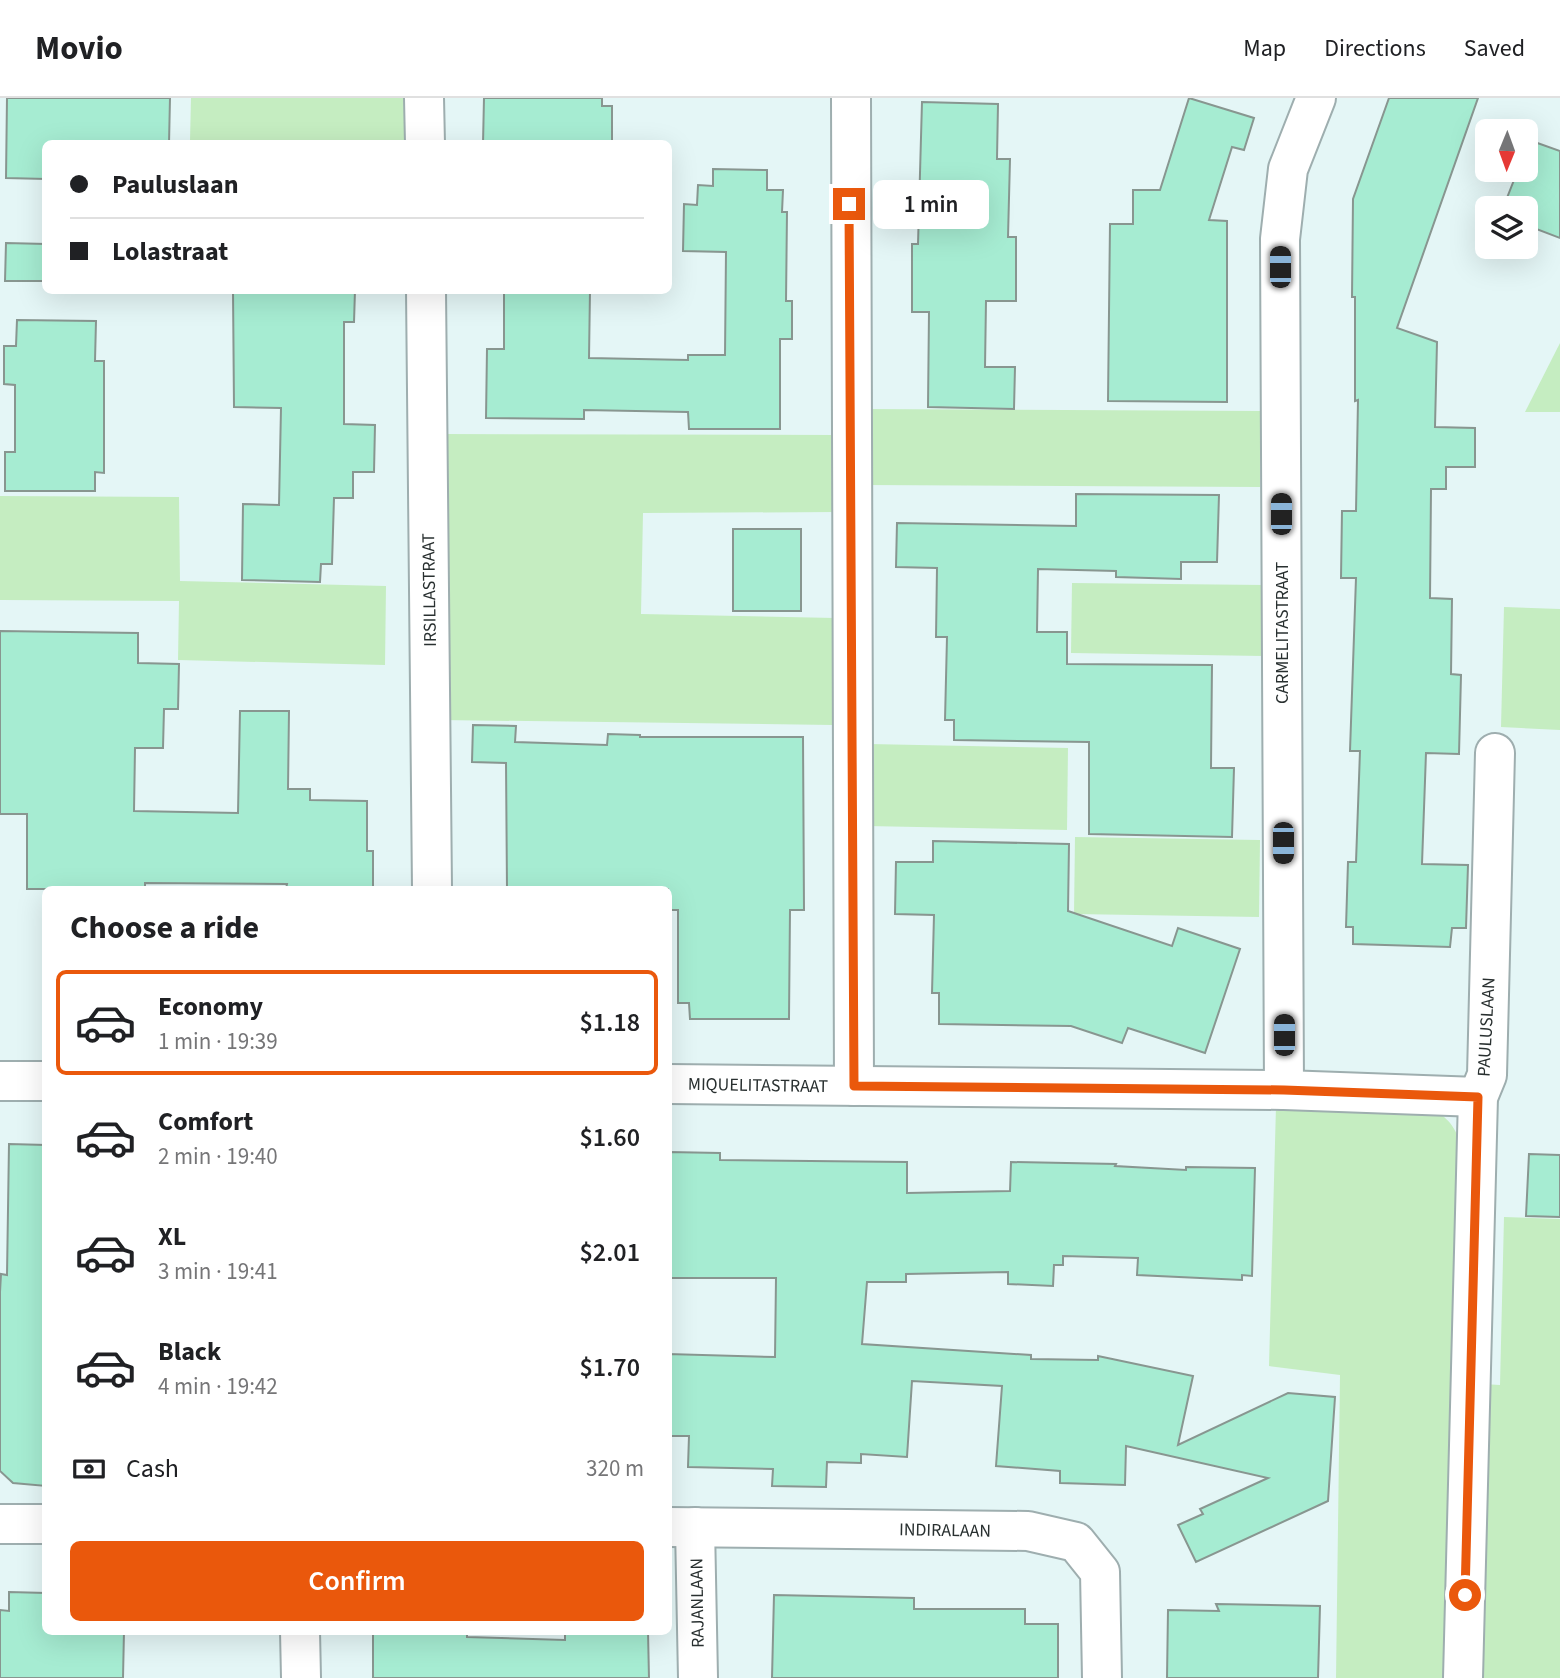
<!DOCTYPE html>
<meta charset="utf-8">
<style>
body{margin:0;font-family:"Source Sans 3",sans-serif;background:#f2f2f2;color:#202124;height:100vh;display:flex;flex-direction:column;font-size:26px;white-space:nowrap}
*{box-sizing:border-box;margin:0}
p{font-size:23px;color:#757577}
.icon{flex:none;width:38px;height:38px;fill:none;stroke:currentColor;stroke-width:2;stroke-linecap:round;stroke-linejoin:round}
.map{position:relative;flex:1;overflow:hidden}
.drawer{position:absolute;left:42px;top:788px;width:630px;height:749px;display:flex;flex-direction:column;background:#fff;border-radius:10px;box-shadow:0 7px 28px #0002}
.drawer>*{flex:none}
.hud{position:absolute;left:42px;top:42px;width:630px;height:154px;border-radius:10px;box-shadow:0 7px 28px #0002;display:grid;align-content:center;height:154px;padding:0 28px;background:#fff}
.needle{width:46px;rotate:181deg}
.controls{position:absolute;left:1475px;top:21px;display:grid;gap:14px}
.controls a{display:grid;place-items:center;width:63px;height:63px;border-radius:10px;background:#fff;box-shadow:0 7px 28px #0002;font-size:35px}
.end{position:absolute;width:32px;height:32px;margin:-16px;border:9px solid #ea580c;background:#fff;box-shadow:0 0 0 4px #fff}
.from{border-radius:50%}
.bubble{position:absolute;height:49px;border-radius:10px;background:#fff;box-shadow:0 7px 28px #0002;font-size:23px;font-weight:600;line-height:49px;text-align:center}
.car{position:absolute;width:21px;height:42px;margin:-21px -10px;border-radius:9px;box-shadow:0 0 5px 2px #0007;background:linear-gradient(#222 24%,#8ab4d8 0 40%,#222 0 76%,#8ab4d8 0 86%,#222 0)}
.hud b{display:flex;align-items:center;gap:24px;height:66px;font-size:26px}
.hud b+b{border-top:2px solid #e0e0e0}
.hud i{width:18px;height:18px;background:#202124}
ul{padding:0;list-style:none}
li{display:flex;align-items:center;gap:21px;height:105px;margin:0 14px 10px;padding:0 14px;border:4px solid transparent;border-radius:10px}
li div{flex:1}
li b{display:block;font-size:26px}
li em{font-style:normal;font-weight:600}
li.selected{border-color:#ea580c}
li>.icon{width:63px;height:63px;stroke-width:1.5}
h2{padding:0 28px;font-size:32px;line-height:84px}
.pay{display:flex;align-items:center;gap:18px;height:77px;padding:0 28px;font-size:26px}
.pay p{margin-inline-start:auto}
.action{display:flex;gap:14px;margin-top:auto;padding:14px 28px}
.action a{flex:1;height:80px;border-radius:10px;background:#ea580c;color:#fff;font-size:28px;font-weight:600;line-height:80px;text-align:center}
header{display:flex;align-items:center;gap:42px;box-sizing:border-box;height:98px;padding:0 35px;background:#fff;border-bottom:2px solid #e0e0e0}
header strong{font-size:33px}
nav{display:flex;gap:38px;margin-inline-start:auto;font-size:24px}
.map>svg:first-child{display:block}
.green{fill:#c5edc1}
.building{fill:#a6ecd2;stroke:#889690;stroke-width:2}
.lines{fill:none;stroke-linecap:round;stroke-linejoin:round}
.minor-casing{stroke:#9eaeaf;stroke-width:42}
.minor{stroke:#fff;stroke-width:38}
.route{stroke:#ea580c;stroke-width:9}
.labels{text-anchor:middle;stroke-width:7;stroke-linejoin:round;paint-order:stroke}
.street-label{font-size:18px;fill:#293030;stroke:#fff}
</style>
<header>
<strong>Movio</strong>
<nav><a>Map</a><a>Directions</a><a>Saved</a></nav>
</header>
<div class="map">
<svg width="1560" height="1580" viewBox="0 0 1560 1580">
<rect width="100%" height="100%" fill="#e4f6f6"/>
<g class="green">
<path d="M191 0H408L407 44 190 43Z"/>
<path d="M1560 245V314H1525Z"/>
<path d="M863 311 1260 313V389L864 387Z"/>
<path d="M441 336 836 337V414L643 415 641 516 835 520 833 627 441 622Z"/>
<path d="M0 398 179 399 180 483 386 488 385 567 178 562 179 503 0 502Z"/>
<path d="M1072 485 1264 487 1263 558 1071 555Z"/>
<path d="M1504 509 1560 511V632L1501 629Z"/>
<path d="M869 646 1068 650 1067 732 867 728Z"/>
<path d="M1075 739 1260 742 1259 819 1074 816Z"/>
<path d="M1276 1008 1436 1013C1453 1024 1458 1035 1463 1055L1449 1580H1336L1340 1277 1269 1268Z"/>
<path d="M1504 1119 1560 1121V1580H1476L1483 1286 1500 1287Z"/>
</g>
<g class="building">
<path d="M7 0H170L169 46H46V81L6 80Z"/>
<path d="M484 0H602V8H612V46H483Z"/>
<path d="M1189 0 1254 20 1244 52 1232 49 1209 122 1227 123V304L1108 303 1110 126H1133V92H1160Z"/>
<path d="M1389 0H1478L1397 230 1437 244 1435 329 1475 330V369H1446V391H1431L1430 500 1452 501 1451 576 1461 577 1459 656 1426 655 1422 766 1468 767 1466 830H1452L1450 849 1353 846V829H1346L1348 764H1356L1360 653H1350L1356 480H1341L1342 413H1356L1358 302 1355 303V199H1352L1353 101Z"/>
<path d="M922 4 998 6 997 61H1010L1008 139H1016V203H986L985 269H1015L1014 311 928 309 929 214H912V146H918Z"/>
<path d="M1529 42 1560 53V140L1526 127V110H1503L1518 72H1526Z"/>
<path d="M713 71 767 72V92H783L782 114H787L786 203H792V241H780V331H689L688 314 584 312V321L486 320 487 251H504V192H590L589 260 688 262V257H725L726 154 683 153 684 106 697 107 698 87 713 88Z"/>
<path d="M6 145 46 146V183H5Z"/>
<path d="M233 192H355L354 224H344V326L375 327 374 374H353V400H334L332 466H321L320 484 242 482 243 406 279 407 281 310 234 309Z"/>
<path d="M17 222 96 223 95 263H104V375L95 374V393H5V354H15V287L4 286V248H16Z"/>
<path d="M1076 396 1219 397 1217 464H1181V481L1116 479V473L1038 471 1037 534H1067V566L1212 567 1211 670H1234L1232 739 1089 736V644L954 642V622H945L947 539H936L937 470 896 469 897 425 1076 428Z"/>
<rect x="733" y="431" width="68" height="82"/>
<path d="M0 533 138 535V565L179 566 178 611H164L163 650H135L134 713 238 715 240 613H289L288 691H310V702L367 703V753H373V791H286L287 786 145 785V791H27V716H0Z"/>
<path d="M473 627 516 628 515 644 607 647 608 636 640 637V639H803L804 812H790L789 921H690L689 905H678V812H668V791H507L506 665 472 664Z"/>
<path d="M933 743 1069 746 1068 813 1172 848 1178 830 1240 851 1205 955 1128 930 1122 945 1071 928 939 926V895H932L934 817 895 816 896 764H933Z"/>
<path d="M9 1046 46 1047V1388L13 1385 0 1373V1194L1 1176 7 1177Z"/>
<path d="M668 1054 720 1055V1062L907 1064V1095L1010 1093 1011 1064 1116 1066 1115 1068 1186 1072V1069L1255 1070 1252 1178 1242 1177V1182L1137 1177 1138 1160 1063 1158V1167H1054L1053 1188 1008 1186V1174L906 1176V1184H867L862 1246 1031 1257V1261L1098 1262V1258L1193 1278 1178 1347 1288 1295 1335 1299 1328 1403 1196 1464 1178 1427 1203 1416 1200 1411 1268 1380 1126 1348 1125 1387 1060 1385V1373L996 1368 1002 1288 912 1283 907 1359 861 1356V1365L827 1364 826 1389 772 1388 773 1371 688 1369 689 1338H668V1256L775 1259 776 1180H668Z"/>
<path d="M1529 1056 1560 1057V1119L1526 1118Z"/>
<path d="M9 1494 46 1495V1533H124L123 1580H0V1512L9 1513Z"/>
<path d="M774 1497 914 1500V1511H1025V1526H1058V1580H772Z"/>
<path d="M1216 1506 1320 1508 1318 1580H1167L1168 1512 1219 1513Z"/>
<path d="M373 1533H467V1539L565 1542V1533H648L649 1580H373Z"/>
</g>
<g class="lines">
<defs>
<g id="minor">
<path d="M424 0 425 46"/>
<path d="M851 0 854 988"/>
<path d="M426 192 432 791"/>
<path d="M0 983H46"/>
<path d="M668 986 1284 992 1478 999"/>
<path d="M1284 992 1280 141 1288 71 1316 0"/>
<path d="M0 1426H46"/>
<path d="M668 1429 1028 1433 1076 1444 1100 1474 1102 1580"/>
<path d="M695 1429 698 1580"/>
<path d="M300 1533 301 1580"/>
<path d="M1463 1580 1478 999 1487 977 1495 655"/>
</g>
</defs>
<use href="#minor" class="minor-casing"/>
<use href="#minor" class="minor"/>
</g>
<g class="lines">
<path class="route" d="M849 106 854 988 1284 992 1478 999 1465 1497"/>
</g>
<g class="labels">
<g class="street-label">
<text transform="translate(429 492) rotate(-91)" y="6">IRSILLASTRAAT</text>
<text transform="translate(1282 535) rotate(-90)" y="6">CARMELITASTRAAT</text>
<text transform="translate(1486 929) rotate(-87)" y="6">PAULUSLAAN</text>
<text transform="translate(758 987) rotate(1)" y="6">MIQUELITASTRAAT</text>
<text transform="translate(945 1432) rotate(1)" y="6">INDIRALAAN</text>
<text transform="translate(697 1505) rotate(-91)" y="6">RAJANLAAN</text>
</g>
</g>
</svg>
<div class="controls">
<a><svg class="needle" viewBox="-14 -14 28 28"><path d="M0-13l5 13h-10z" fill="#e53935"/><path d="M0 13l5-13h-10z" fill="#757577"/></svg></a>
<a><svg class="icon" aria-label="layers" viewBox="0 0 24 24"><path d="M12 4l9 5-9 5-9-5zM3 14l9 5 9-5"/></svg></a>
</div>
<i class="end from" style="left:1465px;top:1497px"></i>
<i class="end" style="left:849px;top:106px"></i>
<div class="bubble" style="left:873px;top:82px;width:116px">1 min</div>
<i class="car" style="left:1280px;top:169px;rotate:0deg"></i>
<i class="car" style="left:1281px;top:416px;rotate:0deg"></i>
<i class="car" style="left:1283px;top:745px;rotate:180deg"></i>
<i class="car" style="left:1284px;top:937px;rotate:0deg"></i>
<div class="hud">
<b><i class="from"></i>Pauluslaan</b>
<b><i></i>Lolastraat</b>
</div>
<section class="drawer">
<h2>Choose a ride</h2>
<ul>
<li class="selected"><svg class="icon" aria-label="car" viewBox="0 0 24 24"><path d="M5 17H2v-5l4-1 3-4h7l3 4 3 1v5h-3M9 17h6M6 11h13"/><circle cx="7" cy="17" r="2"/><circle cx="17" cy="17" r="2"/></svg><div><b>Economy</b><p>1 min · 19:39</p></div><em>$1.18</em></li>
<li><svg class="icon" aria-label="car" viewBox="0 0 24 24"><path d="M5 17H2v-5l4-1 3-4h7l3 4 3 1v5h-3M9 17h6M6 11h13"/><circle cx="7" cy="17" r="2"/><circle cx="17" cy="17" r="2"/></svg><div><b>Comfort</b><p>2 min · 19:40</p></div><em>$1.60</em></li>
<li><svg class="icon" aria-label="car" viewBox="0 0 24 24"><path d="M5 17H2v-5l4-1 3-4h7l3 4 3 1v5h-3M9 17h6M6 11h13"/><circle cx="7" cy="17" r="2"/><circle cx="17" cy="17" r="2"/></svg><div><b>XL</b><p>3 min · 19:41</p></div><em>$2.01</em></li>
<li><svg class="icon" aria-label="car" viewBox="0 0 24 24"><path d="M5 17H2v-5l4-1 3-4h7l3 4 3 1v5h-3M9 17h6M6 11h13"/><circle cx="7" cy="17" r="2"/><circle cx="17" cy="17" r="2"/></svg><div><b>Black</b><p>4 min · 19:42</p></div><em>$1.70</em></li>
</ul>
<div class="pay"><svg class="icon" aria-label="cash" viewBox="0 0 24 24"><path d="M3 7h18v10H3z"/><circle cx="12" cy="12" r="2"/></svg>Cash<p>320 m</p></div>
<div class="action"><a>Confirm</a></div>
</section>
</div>
